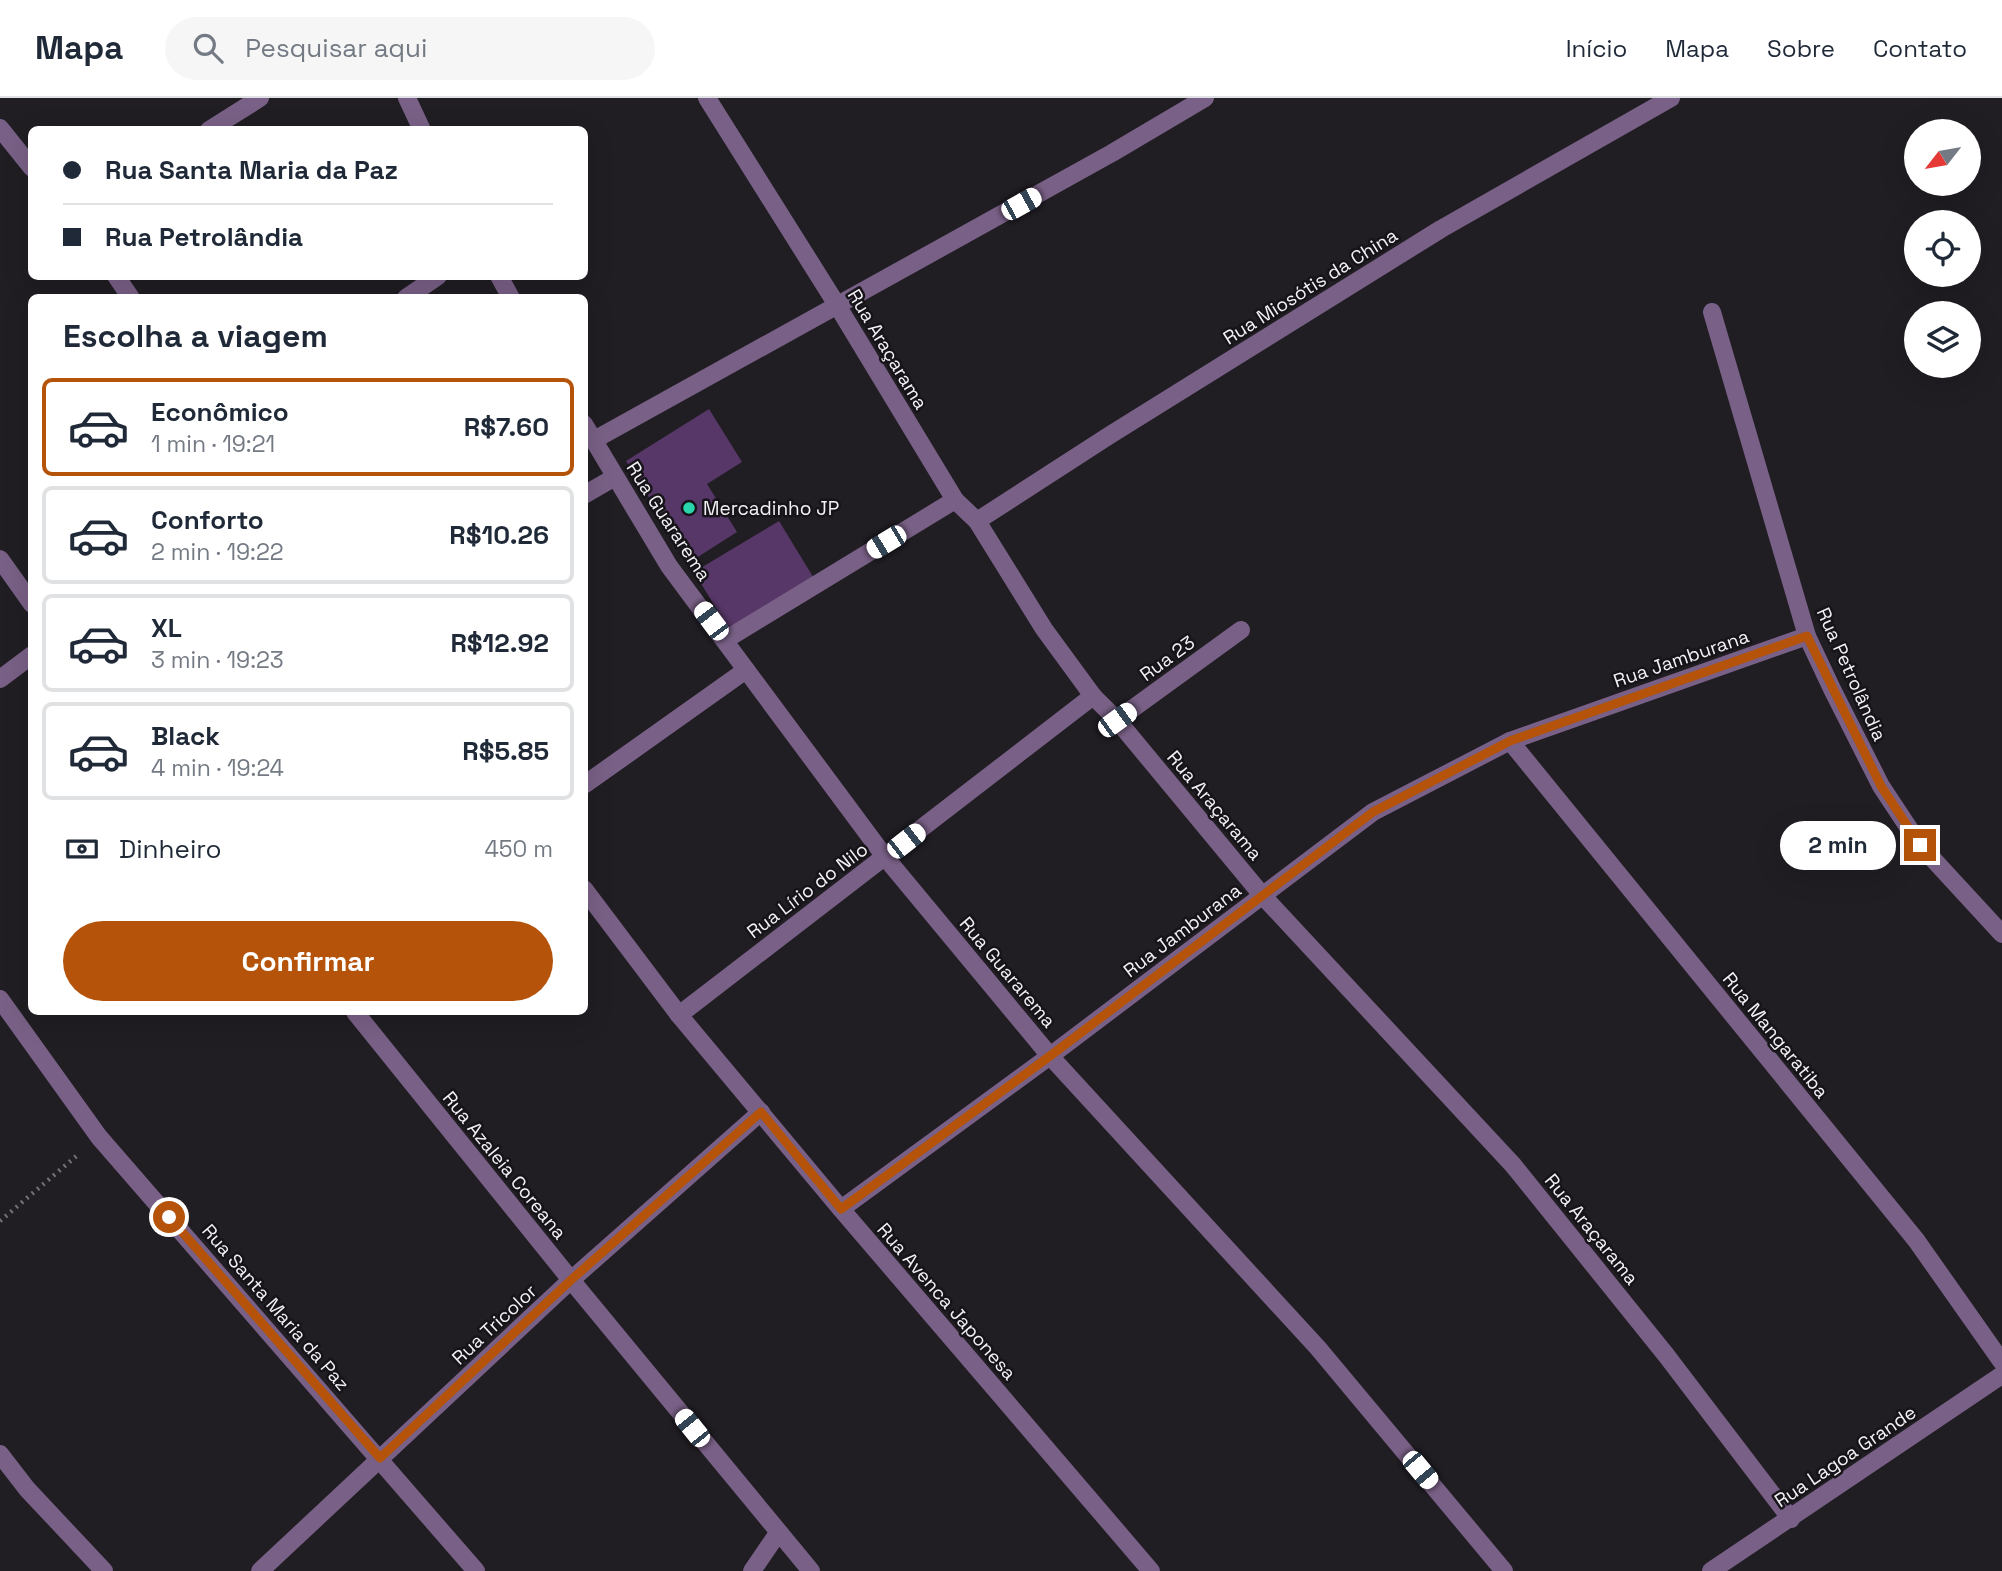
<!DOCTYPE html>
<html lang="pt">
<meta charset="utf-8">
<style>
body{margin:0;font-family:"Space Grotesk",sans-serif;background:#f6f6f7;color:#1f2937;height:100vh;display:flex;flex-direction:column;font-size:26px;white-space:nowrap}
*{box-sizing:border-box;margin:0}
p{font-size:23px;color:#747a83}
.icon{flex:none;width:38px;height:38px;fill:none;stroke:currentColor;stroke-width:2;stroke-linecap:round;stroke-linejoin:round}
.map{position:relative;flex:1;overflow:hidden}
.sheet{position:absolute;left:28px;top:196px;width:560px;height:721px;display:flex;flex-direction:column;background:#fff;border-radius:10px;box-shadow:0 7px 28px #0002}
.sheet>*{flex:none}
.guide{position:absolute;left:28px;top:28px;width:560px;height:154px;border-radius:10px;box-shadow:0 7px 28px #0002;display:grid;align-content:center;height:154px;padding:0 35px;background:#fff}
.needle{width:46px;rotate:239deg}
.controls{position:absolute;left:1904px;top:21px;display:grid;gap:14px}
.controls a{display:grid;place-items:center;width:77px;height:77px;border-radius:50%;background:#fff;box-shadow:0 7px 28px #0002;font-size:35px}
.end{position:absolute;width:32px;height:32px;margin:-16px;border:9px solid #b45309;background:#fff;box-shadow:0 0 0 4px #fff}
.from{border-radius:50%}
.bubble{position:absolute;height:49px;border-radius:24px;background:#fff;box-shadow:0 7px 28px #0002;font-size:23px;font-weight:600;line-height:49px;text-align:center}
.car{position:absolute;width:21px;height:42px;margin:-21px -10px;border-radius:9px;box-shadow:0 0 5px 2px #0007;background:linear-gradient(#fff 24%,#345 0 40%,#fff 0 76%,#345 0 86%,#fff 0)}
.guide b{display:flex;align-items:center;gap:24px;height:66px;font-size:26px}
.guide b+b{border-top:2px solid #e0e1e3}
.guide i{width:18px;height:18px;background:#1f2937}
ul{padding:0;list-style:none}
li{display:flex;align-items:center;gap:21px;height:98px;margin:0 14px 10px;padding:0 21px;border:4px solid #e0e1e3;border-radius:10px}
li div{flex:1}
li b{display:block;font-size:26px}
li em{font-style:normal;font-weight:600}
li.active{border-color:#b45309}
li>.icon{width:63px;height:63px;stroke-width:1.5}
h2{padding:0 35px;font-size:32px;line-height:84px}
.pay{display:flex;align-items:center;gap:18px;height:77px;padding:0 35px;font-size:26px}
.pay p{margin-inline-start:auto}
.cta{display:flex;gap:14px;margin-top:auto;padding:14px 35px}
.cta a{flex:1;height:80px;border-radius:42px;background:#b45309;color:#fff;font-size:28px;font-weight:600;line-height:80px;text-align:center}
header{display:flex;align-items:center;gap:42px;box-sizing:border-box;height:98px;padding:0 35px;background:#fff;border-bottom:2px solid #e0e1e3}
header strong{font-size:33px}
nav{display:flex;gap:38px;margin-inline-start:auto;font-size:24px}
.search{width:490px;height:63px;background:#f6f6f7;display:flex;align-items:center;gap:18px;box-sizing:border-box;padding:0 24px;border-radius:38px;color:#747a83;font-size:26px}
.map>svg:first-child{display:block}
.building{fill:#573768}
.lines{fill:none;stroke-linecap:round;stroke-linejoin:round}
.path{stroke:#757277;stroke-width:4.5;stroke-dasharray:2 5;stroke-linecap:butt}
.street{stroke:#796086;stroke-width:18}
.route{stroke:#b45309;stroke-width:9}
.poi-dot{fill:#2ad5ac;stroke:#171419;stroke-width:2.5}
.labels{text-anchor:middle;stroke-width:5;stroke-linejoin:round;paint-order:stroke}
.street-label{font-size:19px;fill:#f4f1f6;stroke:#171419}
.poi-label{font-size:19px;fill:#f4f1f6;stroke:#171419;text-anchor:start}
</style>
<header>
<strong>Mapa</strong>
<div class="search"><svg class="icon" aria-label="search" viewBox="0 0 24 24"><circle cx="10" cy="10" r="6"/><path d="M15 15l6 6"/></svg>Pesquisar aqui</div>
<nav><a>Início</a><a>Mapa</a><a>Sobre</a><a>Contato</a></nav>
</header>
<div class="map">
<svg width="2002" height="1473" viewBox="0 0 2002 1473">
<rect width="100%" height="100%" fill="#201d23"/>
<g class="building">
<path d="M709 311 742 364 707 386 737 434 690 464 626 363Z"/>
<path d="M779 423 815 482 730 533 694 474Z"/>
</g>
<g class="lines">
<path class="path" d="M0 1123 80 1055"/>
<g class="street">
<path d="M407 0 422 32"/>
<path d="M707 0 837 207 955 402 977 423 1044 531 1093 598 1117 622 1262 797 1513 1067 1666 1257 1791 1421"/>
<path d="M0 30 32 70"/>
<path d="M209 32 260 0"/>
<path d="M116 178 131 200"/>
<path d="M499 178 511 200"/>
<path d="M406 200 438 178"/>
<path d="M1712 214 1807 538 1832 591 1881 688 1920 747 2002 836"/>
<path d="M584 326 669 468 885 759 1050 958 1318 1250 1504 1473"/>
<path d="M594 342 1112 55 1205 0"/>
<path d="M584 397 615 379"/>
<path d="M977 423 1110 337 1441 131 1671 0"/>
<path d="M0 461 32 506"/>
<path d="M725 542 955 402"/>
<path d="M0 581 32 557"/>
<path d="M1117 622 1241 532"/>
<path d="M1510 643 1916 1142 2002 1264"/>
<path d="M584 687 746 572"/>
<path d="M584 791 679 917 841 1111 1151 1473"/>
<path d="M0 901 99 1039 476 1473"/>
<path d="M355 914 571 1182 811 1473"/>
<path d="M679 917 1093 598"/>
<path d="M841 1111 1050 958 1373 714 1510 643 1807 538"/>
<path d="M0 1356 27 1391 104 1473"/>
<path d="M260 1473 571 1182 761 1014"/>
<path d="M752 1473 778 1435"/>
<path d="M1711 1473 2002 1277"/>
</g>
</g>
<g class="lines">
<path class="route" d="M169 1119 380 1360 571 1182 761 1014 841 1111 1050 958 1373 714 1510 643 1807 538 1881 688 1920 747"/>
</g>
<circle class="poi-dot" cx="689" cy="410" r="7"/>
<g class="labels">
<g class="street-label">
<text transform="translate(1310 188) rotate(-32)" y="7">Rua Miosótis da China</text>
<text transform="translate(888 251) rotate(59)" y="7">Rua Araçarama</text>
<text transform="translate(669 423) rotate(57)" y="7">Rua Guararema</text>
<text transform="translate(1167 560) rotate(-36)" y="7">Rua 23</text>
<text transform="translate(1681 560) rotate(-19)" y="7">Rua Jamburana</text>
<text transform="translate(1852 576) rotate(66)" y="7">Rua Petrolândia</text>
<text transform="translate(1215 707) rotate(50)" y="7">Rua Araçarama</text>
<text transform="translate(807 792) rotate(-37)" y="7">Rua Lírio do Nilo</text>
<text transform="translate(1182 832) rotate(-37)" y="7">Rua Jamburana</text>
<text transform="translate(1008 874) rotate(50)" y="7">Rua Guararema</text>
<text transform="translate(1776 937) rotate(51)" y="7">Rua Mangaratiba</text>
<text transform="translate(505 1067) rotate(51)" y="7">Rua Azaleia Coreana</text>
<text transform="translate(1592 1131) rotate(51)" y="7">Rua Araçarama</text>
<text transform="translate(947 1203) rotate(49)" y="7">Rua Avenca Japonesa</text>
<text transform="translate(276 1209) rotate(49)" y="7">Rua Santa Maria da Paz</text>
<text transform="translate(494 1226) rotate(-43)" y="7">Rua Tricolor</text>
<text transform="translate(1845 1358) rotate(-34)" y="7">Rua Lagoa Grande</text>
</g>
<g class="poi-label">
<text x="703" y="417">Mercadinho JP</text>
</g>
</g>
</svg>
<div class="controls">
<a><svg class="needle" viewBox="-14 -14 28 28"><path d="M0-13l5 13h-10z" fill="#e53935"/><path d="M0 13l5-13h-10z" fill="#747a83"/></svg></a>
<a><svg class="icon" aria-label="locate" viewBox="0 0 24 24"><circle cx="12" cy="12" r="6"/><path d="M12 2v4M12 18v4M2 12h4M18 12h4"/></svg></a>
<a><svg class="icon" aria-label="layers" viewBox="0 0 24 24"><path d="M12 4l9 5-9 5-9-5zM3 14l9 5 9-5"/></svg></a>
</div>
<i class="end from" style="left:169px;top:1119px"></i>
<i class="end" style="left:1920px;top:747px"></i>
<div class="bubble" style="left:1780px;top:723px;width:116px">2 min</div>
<i class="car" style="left:1021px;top:106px;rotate:61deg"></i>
<i class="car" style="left:886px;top:444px;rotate:239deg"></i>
<i class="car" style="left:711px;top:523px;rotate:323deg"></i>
<i class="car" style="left:1117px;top:622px;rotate:54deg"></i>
<i class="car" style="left:906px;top:743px;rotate:52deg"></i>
<i class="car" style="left:692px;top:1330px;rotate:321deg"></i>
<i class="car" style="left:1420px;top:1372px;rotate:140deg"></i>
<div class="guide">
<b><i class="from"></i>Rua Santa Maria da Paz</b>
<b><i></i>Rua Petrolândia</b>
</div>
<section class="sheet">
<h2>Escolha a viagem</h2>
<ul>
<li class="active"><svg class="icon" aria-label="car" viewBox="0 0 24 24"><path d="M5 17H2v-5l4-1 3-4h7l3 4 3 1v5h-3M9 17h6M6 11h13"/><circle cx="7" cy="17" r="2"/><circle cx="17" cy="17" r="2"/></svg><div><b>Econômico</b><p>1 min · 19:21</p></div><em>R$7.60</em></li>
<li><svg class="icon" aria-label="car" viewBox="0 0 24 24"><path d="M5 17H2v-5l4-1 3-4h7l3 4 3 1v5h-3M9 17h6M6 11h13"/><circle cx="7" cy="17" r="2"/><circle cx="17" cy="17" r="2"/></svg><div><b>Conforto</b><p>2 min · 19:22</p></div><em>R$10.26</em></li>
<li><svg class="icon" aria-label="car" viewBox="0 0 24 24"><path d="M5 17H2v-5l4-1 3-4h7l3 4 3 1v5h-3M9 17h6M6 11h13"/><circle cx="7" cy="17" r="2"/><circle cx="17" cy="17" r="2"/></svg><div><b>XL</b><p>3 min · 19:23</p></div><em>R$12.92</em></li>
<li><svg class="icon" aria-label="car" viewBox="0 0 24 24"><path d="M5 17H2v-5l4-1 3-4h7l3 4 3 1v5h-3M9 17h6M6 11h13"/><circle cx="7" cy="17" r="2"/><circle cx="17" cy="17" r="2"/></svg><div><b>Black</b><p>4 min · 19:24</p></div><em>R$5.85</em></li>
</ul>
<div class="pay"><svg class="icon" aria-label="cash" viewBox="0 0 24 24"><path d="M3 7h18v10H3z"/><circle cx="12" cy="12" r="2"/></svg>Dinheiro<p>450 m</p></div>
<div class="cta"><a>Confirmar</a></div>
</section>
</div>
